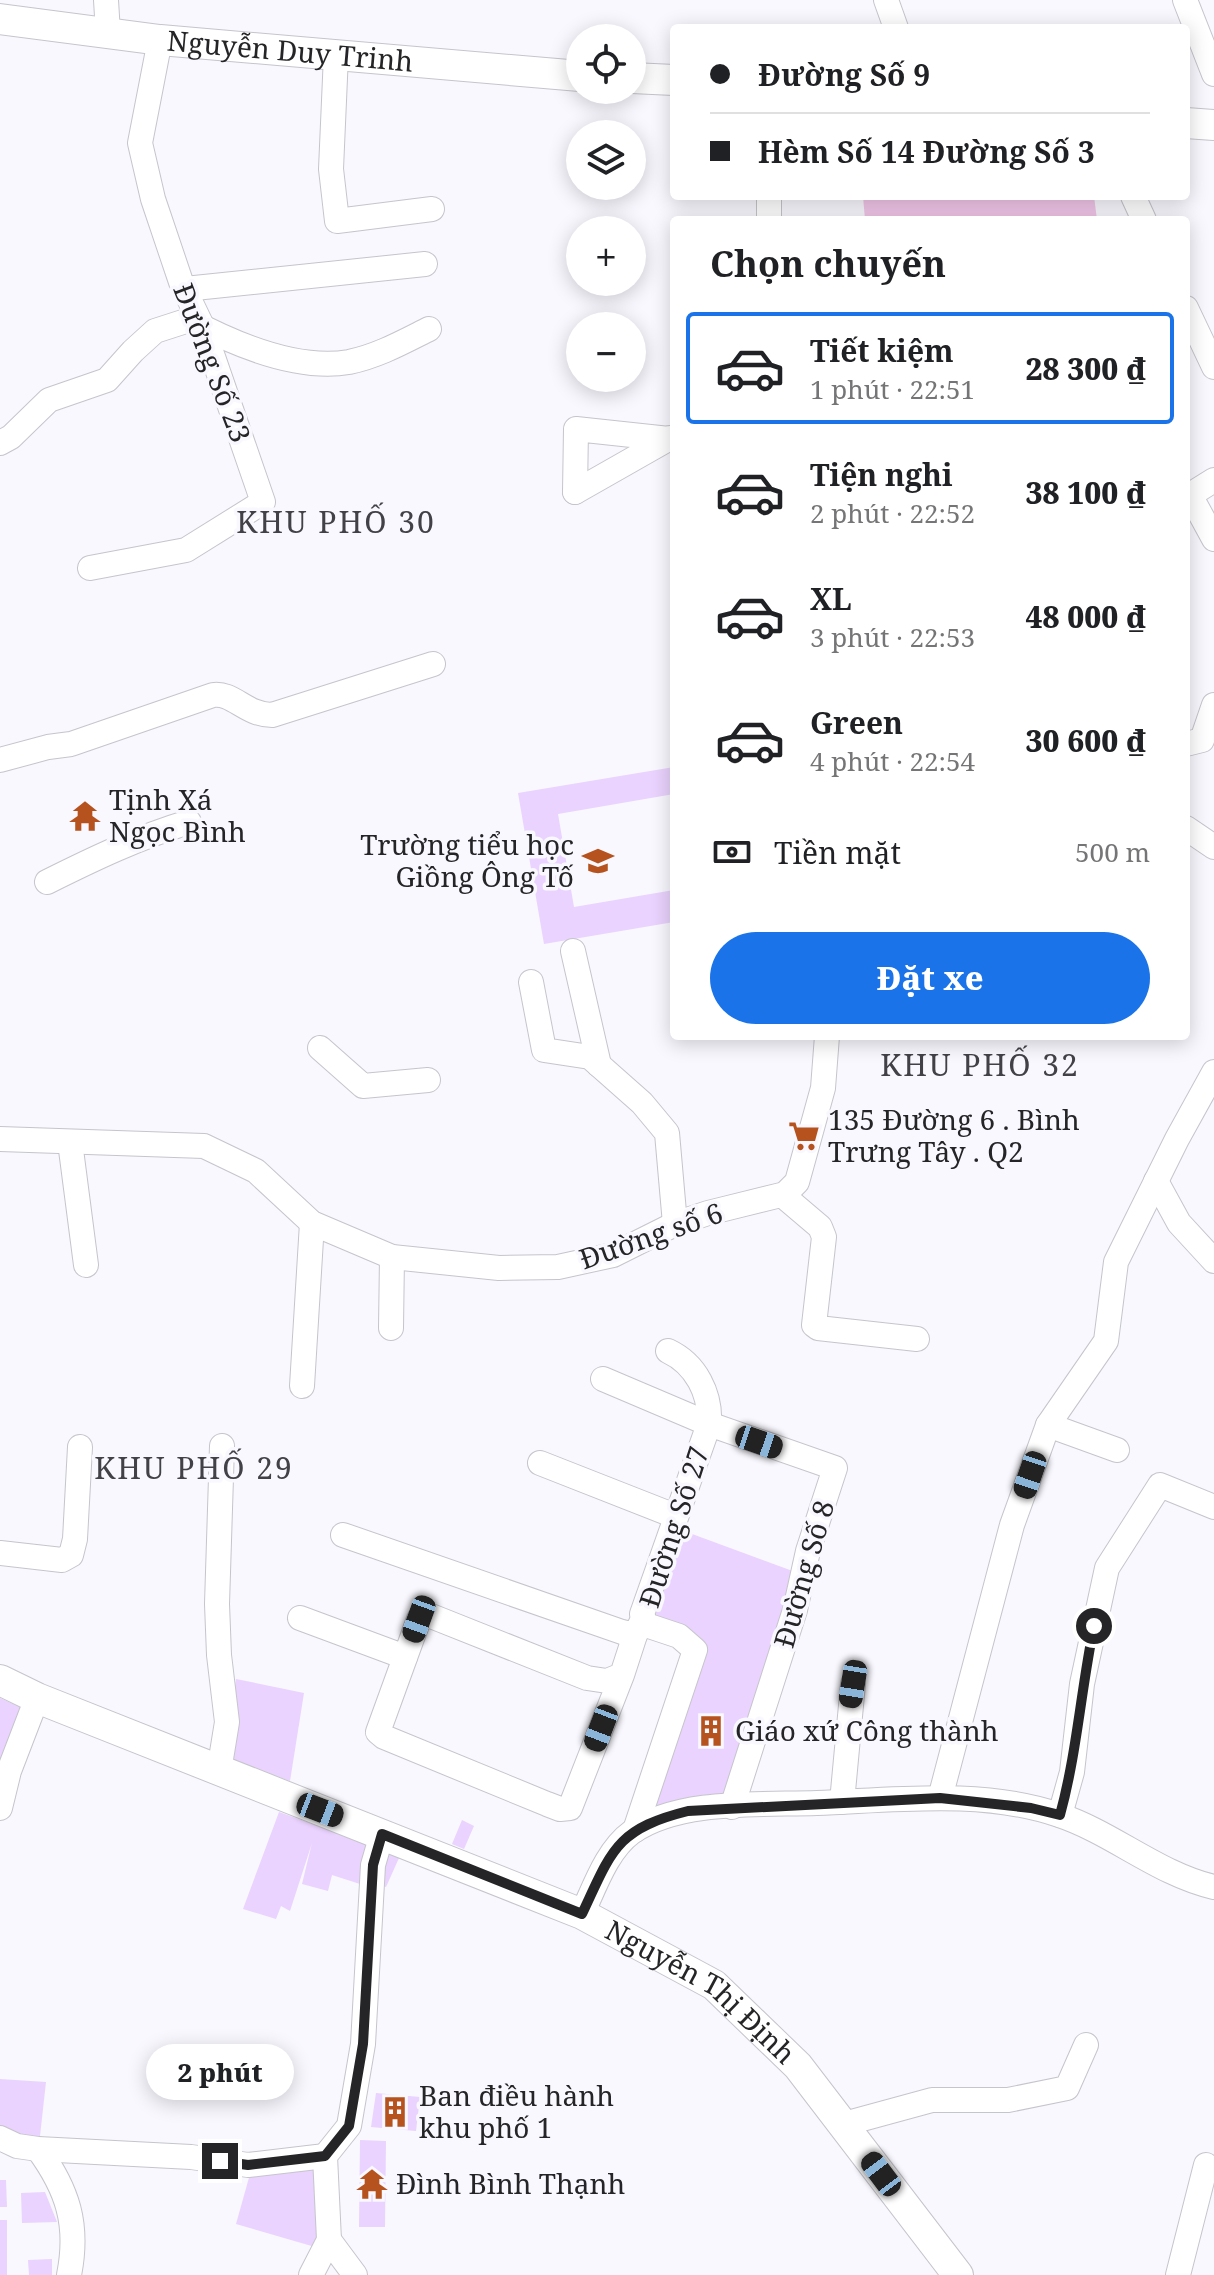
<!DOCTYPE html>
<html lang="vi">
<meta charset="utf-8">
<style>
body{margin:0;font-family:"Noto Serif",serif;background:#f2f2f2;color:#202124;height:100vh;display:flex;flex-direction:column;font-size:30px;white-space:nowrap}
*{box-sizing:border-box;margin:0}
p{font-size:26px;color:#757577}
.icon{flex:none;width:44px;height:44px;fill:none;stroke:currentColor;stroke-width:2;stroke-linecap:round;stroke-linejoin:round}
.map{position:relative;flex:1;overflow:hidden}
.panel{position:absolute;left:670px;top:216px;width:520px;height:824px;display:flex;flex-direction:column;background:#fff;border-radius:8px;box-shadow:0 4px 20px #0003}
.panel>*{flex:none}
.guide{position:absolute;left:670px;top:24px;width:520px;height:176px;border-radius:8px;box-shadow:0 4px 20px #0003;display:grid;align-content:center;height:176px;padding:0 40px;background:#fff}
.tools{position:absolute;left:566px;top:24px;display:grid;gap:16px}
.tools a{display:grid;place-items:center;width:80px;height:80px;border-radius:50%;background:#fff;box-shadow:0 4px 20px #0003;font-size:40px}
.end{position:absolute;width:36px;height:36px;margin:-18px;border:10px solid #252527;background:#fff;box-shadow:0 0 0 4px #fff}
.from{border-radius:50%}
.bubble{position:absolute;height:56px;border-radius:28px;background:#fff;box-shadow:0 4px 20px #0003;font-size:26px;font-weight:800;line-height:56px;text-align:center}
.car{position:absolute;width:24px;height:48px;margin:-24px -12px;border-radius:10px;box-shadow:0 0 6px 2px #0007;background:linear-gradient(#222 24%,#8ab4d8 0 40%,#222 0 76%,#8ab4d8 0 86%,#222 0)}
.guide b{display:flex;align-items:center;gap:28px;height:76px;font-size:30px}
.guide b+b{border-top:2px solid #e0e0e0}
.guide i{width:20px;height:20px;background:#202124}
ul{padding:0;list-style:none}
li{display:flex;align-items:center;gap:24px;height:112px;margin:0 16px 12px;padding:0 24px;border:4px solid transparent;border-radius:8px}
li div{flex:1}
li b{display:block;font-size:30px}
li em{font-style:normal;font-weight:800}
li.selected{border-color:#1a73e8}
li>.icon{width:72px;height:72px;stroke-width:1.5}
h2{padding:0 40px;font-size:36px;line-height:96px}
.pay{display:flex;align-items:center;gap:20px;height:88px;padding:0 40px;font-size:30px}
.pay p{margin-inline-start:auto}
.cta{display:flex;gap:16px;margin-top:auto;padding:16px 40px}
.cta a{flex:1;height:92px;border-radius:48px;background:#1a73e8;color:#fff;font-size:32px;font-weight:800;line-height:92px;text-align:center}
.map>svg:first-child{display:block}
.green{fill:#f1c5e8}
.building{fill:#ead3fe}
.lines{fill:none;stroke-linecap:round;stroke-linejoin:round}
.minor-casing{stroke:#c5c5cc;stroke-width:26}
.major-casing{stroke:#c5c5cc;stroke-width:32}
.minor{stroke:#fff;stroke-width:24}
.major{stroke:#fff;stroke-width:30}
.route{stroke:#252527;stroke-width:10}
.labels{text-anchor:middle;stroke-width:7;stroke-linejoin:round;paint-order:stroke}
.street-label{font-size:28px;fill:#252527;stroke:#f8f8fe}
.poi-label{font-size:28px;fill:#252527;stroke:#f8f8fe;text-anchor:start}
.neighbourhood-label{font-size:30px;letter-spacing:2px;fill:#414147;stroke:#f8f8fe}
</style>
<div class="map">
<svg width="1214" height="2275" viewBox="0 0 1214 2275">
<rect width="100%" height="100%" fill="#f8f8fe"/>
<path class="green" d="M863 196H1094L1097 220H865Z"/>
<g class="building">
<path d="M674 767V794L558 814 574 907 674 890V922L544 944 518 793Z"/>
<path d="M684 1531 798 1573 727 1803 645 1814 698 1659 654 1617Z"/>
<path d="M236 1679 304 1693 290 1781 225 1758Z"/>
<path d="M0 1698 24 1709 0 1766Z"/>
<path d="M279 1812 369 1844 360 1884 332 1875 328 1891 302 1884 312 1843 290 1911 281 1906 276 1919 243 1909Z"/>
<path d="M462 1820 474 1826 464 1849 452 1844Z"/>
<path d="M381 1851 399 1858 386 1887 374 1883Z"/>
<path d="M0 2079 46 2082 39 2145 0 2127Z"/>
<path d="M376 2093 420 2097 416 2131 371 2127Z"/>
<path d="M360 2140 386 2141 385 2227H359Z"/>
<path d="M320 2167 322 2249 236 2224 250 2174Z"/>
<path d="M0 2180H6L7 2207H0Z"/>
<path d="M45 2192 57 2222 22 2223 21 2193Z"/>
<rect x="0" y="2220" width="7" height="55"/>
<path d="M52 2259V2275H29L28 2260Z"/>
</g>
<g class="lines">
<defs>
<g id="minor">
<path d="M106 0 108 33"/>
<path d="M886 0 896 28"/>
<path d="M1185 0 1214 74"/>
<path d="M336 55 331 169 337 221 432 209"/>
<path d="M769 196V220"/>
<path d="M1133 196 1144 220"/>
<path d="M185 289 425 264"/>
<path d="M1186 308 1214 367"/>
<path d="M0 443 11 437 49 400 107 380 133 351 155 331 189 320C234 344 296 371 349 362 378 356 403 342 429 329"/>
<path d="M1214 480 1190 495 1214 539"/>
<path d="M575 492 576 429 669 439"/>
<path d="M575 492 670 438"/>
<path d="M90 568 186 550 263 502 203 328 181 282 153 199 140 143 160 40"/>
<path d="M1186 744 1202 740 1214 705"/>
<path d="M0 760 48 747 71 744 213 695C233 692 246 715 272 715L433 664"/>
<path d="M1186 828 1214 847"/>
<path d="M47 882C93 859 139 837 189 822"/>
<path d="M573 951 599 1065"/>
<path d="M531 982 544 1050 590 1057 642 1103 667 1133 675 1224"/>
<path d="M320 1048 363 1086 428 1080"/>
<path d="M0 1139 204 1146 256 1171 312 1223 392 1257 499 1268 558 1267 613 1255 675 1224 708 1213 785 1194 797 1182 823 1088 827 1036"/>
<path d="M70 1142 86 1265"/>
<path d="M1156 1181 1179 1223 1214 1261"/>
<path d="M785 1194 787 1199 820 1227 824 1237 814 1325 818 1328 917 1339"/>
<path d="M391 1328 392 1257"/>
<path d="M603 1379 709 1424 835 1468 808 1551 795 1610 732 1807"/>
<path d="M302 1386 312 1223"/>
<path d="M1048 1425 1117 1450"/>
<path d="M540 1463 675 1516"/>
<path d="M343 1535 622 1632 635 1635 641 1623"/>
<path d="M0 1553 62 1560 71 1555 75 1539 80 1447"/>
<path d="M300 1618 405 1657"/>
<path d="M622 1675 570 1808 560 1809 547 1804 384 1737 378 1732 419 1619 426 1614 587 1678 607 1681 622 1675 635 1635"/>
<path d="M219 1771 227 1722 219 1655 217 1604 222 1446"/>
<path d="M940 1798 1012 1525 1048 1425 1106 1341 1116 1262 1177 1139 1214 1072"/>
<path d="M842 1802 853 1684"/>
<path d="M0 1808 9 1771 37 1698"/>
<path d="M1060 1815 1072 1772 1082 1684 1107 1568 1160 1485 1214 1507"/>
<path d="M635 1830 695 1650 679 1636 646 1625 642 1614 709 1424C711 1394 696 1364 668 1351"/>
<path d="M582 1914C595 1886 607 1850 632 1832 679 1799 761 1805 817 1803 895 1800 984 1789 1059 1815 1113 1833 1158 1874 1214 1887"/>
<path d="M844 2124 932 2100H1008L1067 2088 1086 2045"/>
<path d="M0 2138 17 2146 38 2149 191 2157 248 2165 325 2156"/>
<path d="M38 2149C68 2190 79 2225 69 2275"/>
<path d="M329 2240 355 2275"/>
<path d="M311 2275 329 2240 325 2156 349 2126 363 2044 373 1865 382 1834"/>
<path d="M1178 2275 1206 2165"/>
</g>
<g id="major">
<path id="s1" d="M0 19 160 40 580 76"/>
<path d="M632 78 674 80"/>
<path d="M1186 123 1214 125"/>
<path id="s2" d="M0 1680 37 1698 582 1914 714 1985 798 2066 958 2275"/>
</g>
</defs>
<use href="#minor" class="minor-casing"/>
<use href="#major" class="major-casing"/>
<use href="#minor" class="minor"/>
<use href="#major" class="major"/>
</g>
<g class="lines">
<path class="route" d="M220 2161 248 2165 325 2156 349 2126 363 2044 373 1865 382 1834 582 1914C612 1850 616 1829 688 1811L940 1798 1031 1808 1060 1815C1077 1753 1081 1689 1094 1626"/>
</g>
<defs>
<symbol id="temple-bare" viewBox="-9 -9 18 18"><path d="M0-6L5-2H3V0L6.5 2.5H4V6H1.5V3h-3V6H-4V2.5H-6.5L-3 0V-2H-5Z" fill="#b6521e" stroke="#f8f8fe" stroke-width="2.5" paint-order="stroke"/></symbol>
<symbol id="school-bare" viewBox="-9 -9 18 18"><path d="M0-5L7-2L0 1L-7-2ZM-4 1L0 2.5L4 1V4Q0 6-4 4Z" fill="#b6521e" stroke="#f8f8fe" stroke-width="2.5" paint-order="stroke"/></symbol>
<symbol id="supermarket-bare" viewBox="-9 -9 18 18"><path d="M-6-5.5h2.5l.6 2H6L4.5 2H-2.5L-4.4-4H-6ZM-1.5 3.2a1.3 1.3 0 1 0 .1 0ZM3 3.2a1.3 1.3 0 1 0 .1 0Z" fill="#b6521e" stroke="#f8f8fe" stroke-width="2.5" paint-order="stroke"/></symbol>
<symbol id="building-bare" viewBox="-9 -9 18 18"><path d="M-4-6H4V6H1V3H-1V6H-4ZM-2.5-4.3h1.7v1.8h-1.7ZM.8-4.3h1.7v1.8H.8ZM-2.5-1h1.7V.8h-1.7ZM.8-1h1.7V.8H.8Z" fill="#b6521e" stroke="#f8f8fe" stroke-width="2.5" paint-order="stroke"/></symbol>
</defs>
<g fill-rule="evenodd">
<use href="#temple-bare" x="63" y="794" width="44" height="44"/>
<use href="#school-bare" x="576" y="839" width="44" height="44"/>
<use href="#supermarket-bare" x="782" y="1114" width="44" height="44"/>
<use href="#building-bare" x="689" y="1709" width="44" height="44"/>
<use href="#building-bare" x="373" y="2090" width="44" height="44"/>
<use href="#temple-bare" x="350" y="2162" width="44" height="44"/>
</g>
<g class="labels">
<g class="street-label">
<text dy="10" stroke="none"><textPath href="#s1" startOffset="292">Nguyễn Duy Trinh</textPath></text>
<text transform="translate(212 363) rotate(69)" y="10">Đường Số 23</text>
<text transform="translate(651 1236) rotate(-19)" y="10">Đường số 6</text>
<text transform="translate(674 1527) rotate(-72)" y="10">Đường Số 27</text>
<text transform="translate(804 1574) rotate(-74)" y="10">Đường Số 8</text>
<text dy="10" stroke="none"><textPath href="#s2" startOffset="770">Nguyễn Thị Định</textPath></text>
</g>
<g class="poi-label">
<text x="109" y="810">Tịnh Xá<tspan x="109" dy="32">Ngọc Bình</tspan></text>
<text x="574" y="855" text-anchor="end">Trường tiểu học<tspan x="574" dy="32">Giồng Ông Tố</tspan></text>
<text x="828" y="1130">135 Đường 6 . Bình<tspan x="828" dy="32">Trưng Tây . Q2</tspan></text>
<text x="735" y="1741">Giáo xứ Công thành</text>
<text x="419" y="2106">Ban điều hành<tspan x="419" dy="32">khu phố 1</tspan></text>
<text x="396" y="2194">Đình Bình Thạnh</text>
</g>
<g class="neighbourhood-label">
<text x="336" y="533">KHU PHỐ 30</text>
<text x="980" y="1076">KHU PHỐ 32</text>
<text x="194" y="1479">KHU PHỐ 29</text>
</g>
</g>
</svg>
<div class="tools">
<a><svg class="icon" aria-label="locate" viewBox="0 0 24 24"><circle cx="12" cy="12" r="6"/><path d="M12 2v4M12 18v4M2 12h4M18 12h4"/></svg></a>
<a><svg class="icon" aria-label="layers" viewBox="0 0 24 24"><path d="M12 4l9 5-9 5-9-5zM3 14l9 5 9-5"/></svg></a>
<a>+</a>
<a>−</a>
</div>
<i class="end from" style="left:1094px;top:1626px"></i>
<i class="end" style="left:220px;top:2161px"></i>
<div class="bubble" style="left:146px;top:2044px;width:148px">2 phút</div>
<i class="car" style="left:759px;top:1442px;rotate:109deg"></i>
<i class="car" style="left:1030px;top:1475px;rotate:199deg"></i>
<i class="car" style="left:419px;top:1619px;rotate:200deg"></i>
<i class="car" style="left:853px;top:1684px;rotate:189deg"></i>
<i class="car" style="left:601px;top:1728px;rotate:201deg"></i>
<i class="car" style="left:320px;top:1810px;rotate:111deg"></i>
<i class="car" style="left:881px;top:2174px;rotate:323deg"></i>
<div class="guide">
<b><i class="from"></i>Đường Số 9</b>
<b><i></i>Hèm Số 14 Đường Số 3</b>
</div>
<section class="panel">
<h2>Chọn chuyến</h2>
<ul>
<li class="selected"><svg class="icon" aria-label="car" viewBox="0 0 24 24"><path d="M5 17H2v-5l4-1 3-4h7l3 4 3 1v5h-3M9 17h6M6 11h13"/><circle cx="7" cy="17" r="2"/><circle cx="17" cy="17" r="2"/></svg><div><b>Tiết kiệm</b><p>1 phút · 22:51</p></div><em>28 300 ₫</em></li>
<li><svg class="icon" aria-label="car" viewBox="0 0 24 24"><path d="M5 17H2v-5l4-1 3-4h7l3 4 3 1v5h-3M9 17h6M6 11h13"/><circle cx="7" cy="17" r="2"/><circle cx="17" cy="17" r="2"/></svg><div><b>Tiện nghi</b><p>2 phút · 22:52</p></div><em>38 100 ₫</em></li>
<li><svg class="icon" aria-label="car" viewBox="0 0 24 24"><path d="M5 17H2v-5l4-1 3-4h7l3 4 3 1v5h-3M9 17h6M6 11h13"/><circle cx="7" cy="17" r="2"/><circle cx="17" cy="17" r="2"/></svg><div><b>XL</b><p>3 phút · 22:53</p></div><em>48 000 ₫</em></li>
<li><svg class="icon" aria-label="car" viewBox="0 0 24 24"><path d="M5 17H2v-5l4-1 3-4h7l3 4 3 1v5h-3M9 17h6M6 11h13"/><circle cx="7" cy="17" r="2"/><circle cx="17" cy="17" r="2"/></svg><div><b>Green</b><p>4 phút · 22:54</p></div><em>30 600 ₫</em></li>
</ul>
<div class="pay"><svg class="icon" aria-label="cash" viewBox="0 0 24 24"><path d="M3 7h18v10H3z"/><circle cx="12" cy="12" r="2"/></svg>Tiền mặt<p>500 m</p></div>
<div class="cta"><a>Đặt xe</a></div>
</section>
</div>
